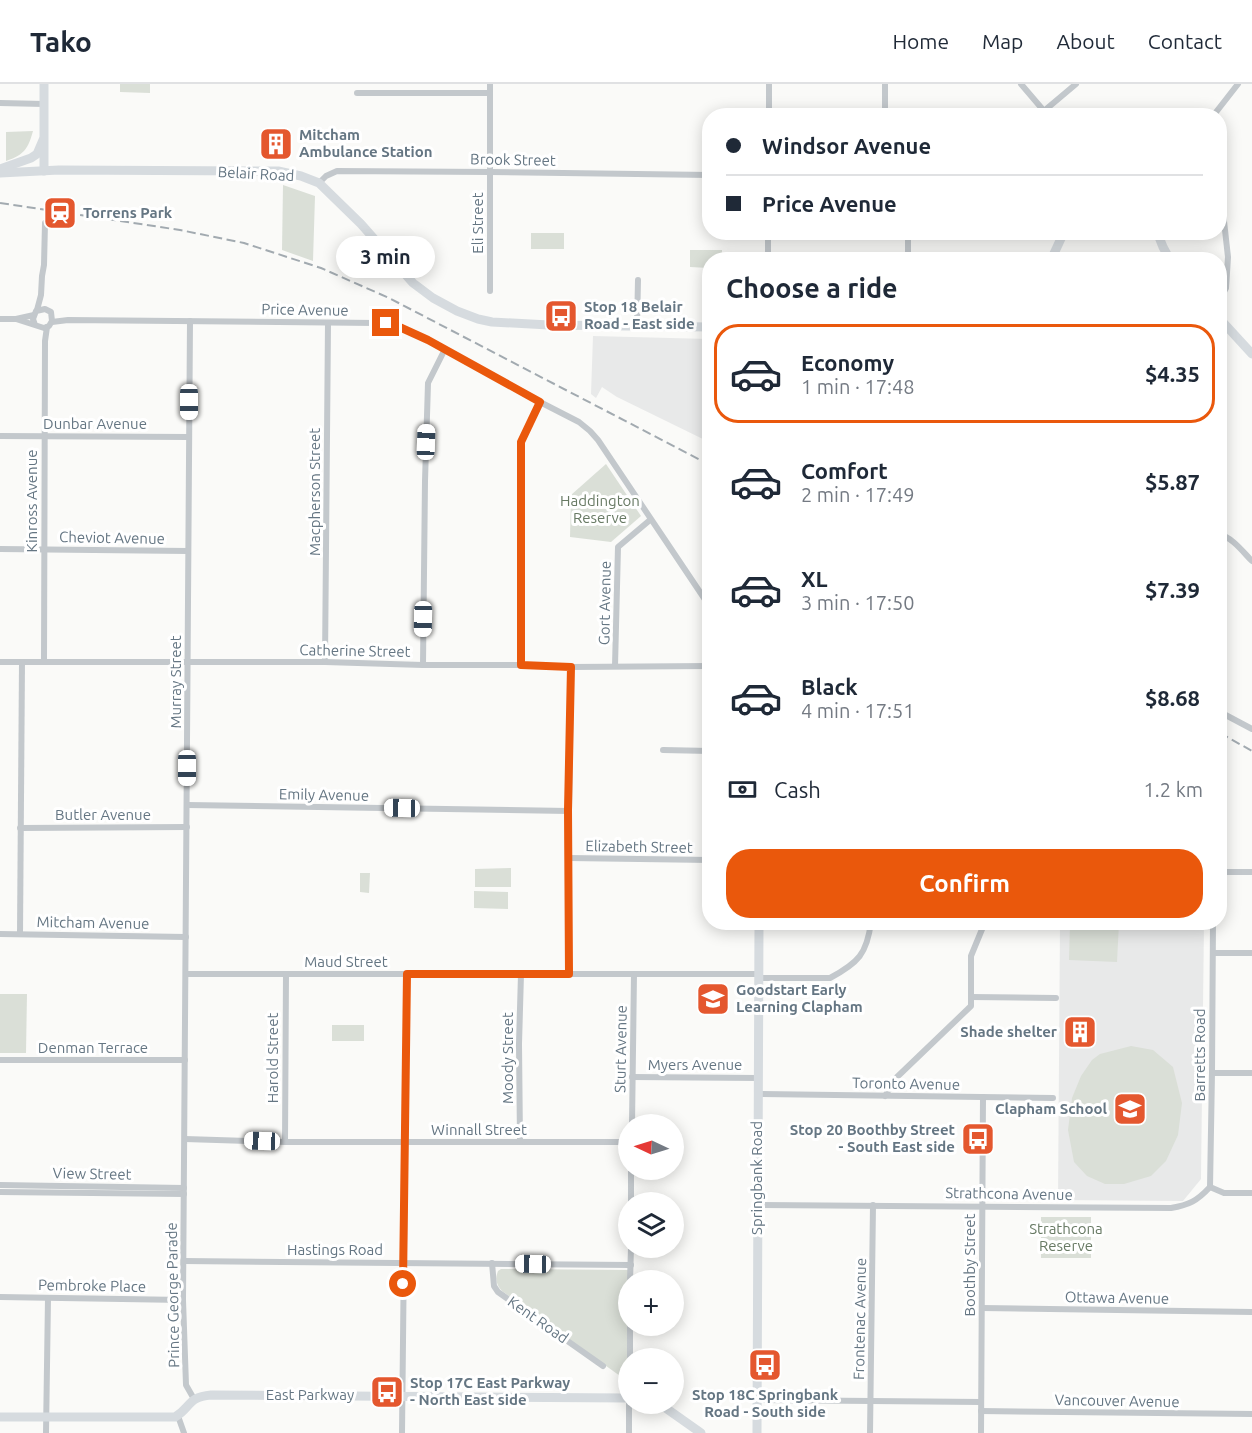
<!DOCTYPE html>
<meta charset="utf-8">
<style>
body{margin:0;font-family:Ubuntu,sans-serif;background:#f2f2f3;color:#1f2937;height:100vh;display:flex;flex-direction:column;font-size:22px;white-space:nowrap}
*{box-sizing:border-box;margin:0}
p{font-size:20px;color:#747a83}
.icon{flex:none;width:33px;height:33px;fill:none;stroke:currentColor;stroke-width:2;stroke-linecap:round;stroke-linejoin:round}
.map{position:relative;flex:1;overflow:hidden}
.sheet{position:absolute;left:702px;top:168px;width:525px;height:678px;display:flex;flex-direction:column;background:#fff;border-radius:24px;box-shadow:0 3px 15px #0003}
.sheet>*{flex:none}
.banner{position:absolute;left:702px;top:24px;width:525px;height:132px;border-radius:24px;box-shadow:0 3px 15px #0003;display:grid;align-content:center;height:132px;padding:0 24px;background:#fff}
.needle{width:39px;rotate:274deg}
.fabs{position:absolute;left:618px;top:1030px;display:grid;gap:12px}
.fabs a{display:grid;place-items:center;width:66px;height:66px;border-radius:50%;background:#fff;box-shadow:0 3px 15px #0003;font-size:30px}
.end{position:absolute;width:27px;height:27px;margin:-14px;border:8px solid #ea580c;background:#fff;box-shadow:0 0 0 3px #fff}
.from{border-radius:50%}
.bubble{position:absolute;height:42px;border-radius:21px;background:#fff;box-shadow:0 3px 15px #0003;font-size:20px;font-weight:700;line-height:42px;text-align:center}
.car{position:absolute;width:18px;height:36px;margin:-18px -9px;border-radius:8px;box-shadow:0 0 4px 2px #0007;background:linear-gradient(#fff 24%,#345 0 40%,#fff 0 76%,#345 0 86%,#fff 0)}
.banner b{display:flex;align-items:center;gap:21px;height:57px;font-size:22px}
.banner b+b{border-top:2px solid #e0e1e3}
.banner i{width:15px;height:15px;background:#1f2937}
ul{padding:0;list-style:none}
li{display:flex;align-items:center;gap:18px;height:99px;margin:0 12px 9px;padding:0 12px;border:3px solid transparent;border-radius:24px}
li div{flex:1}
li b{display:block;font-size:22px}
li em{font-style:normal;font-weight:700}
li.current{border-color:#ea580c}
li>.icon{width:54px;height:54px;stroke-width:1.5}
h2{padding:0 24px;font-size:27px;line-height:72px}
.pay{display:flex;align-items:center;gap:15px;height:66px;padding:0 24px;font-size:22px}
.pay p{margin-inline-start:auto}
.cta{display:flex;gap:12px;margin-top:auto;padding:12px 24px}
.cta a{flex:1;height:69px;border-radius:24px;background:#ea580c;color:#fff;font-size:24px;font-weight:700;line-height:69px;text-align:center}
header{display:flex;align-items:center;gap:36px;box-sizing:border-box;height:84px;padding:0 30px;background:#fff;border-bottom:2px solid #e0e1e3}
header strong{font-size:28px}
nav{display:flex;gap:33px;margin-inline-start:auto;font-size:21px}
.map>svg:first-child{display:block}
.built{fill:#e8e9e9}
.green{fill:#dadfd7}
.lines{fill:none;stroke-linecap:round;stroke-linejoin:round}
.street{stroke:#c3c8cc;stroke-width:6}
.secondary{stroke:#d6dbdf;stroke-width:9}
.rail{stroke:#a2aab0;stroke-width:2;stroke-dasharray:9 4.5;stroke-linecap:butt}
.route{stroke:#ea580c;stroke-width:8}
.labels{text-anchor:middle;stroke-width:6;stroke-linejoin:round;paint-order:stroke}
.poi-label{font-size:15px;font-weight:bold;fill:#657683;stroke:#fff;text-anchor:start}
.street-label{font-size:15px;fill:#657683;stroke:#fff}
.park-label{font-size:15px;fill:#687a64;stroke:#fff}
</style>
<header>
<strong>Tako</strong>
<nav><a>Home</a><a>Map</a><a>About</a><a>Contact</a></nav>
</header>
<div class="map">
<svg width="1252" height="1349" viewBox="0 0 1252 1349">
<rect width="100%" height="100%" fill="#fafaf8"/>
<g class="built">
<path d="M593 252 709 255V358L617 313 602 303 596 314 591 310Z"/>
<path d="M1060 839H1204L1201 1095 1183 1117 1058 1116Z"/>
</g>
<g class="green">
<path d="M120 0H150V9L120 8Z"/>
<path d="M33 47C28 65 24 71 6 77V48Z"/>
<path d="M283 101 315 112 313 177 282 166Z"/>
<rect x="531" y="149" width="33" height="16"/>
<path d="M690 166H722V175L710 176 709 184 690 183Z"/>
<path d="M606 380 641 432 611 458 570 453 571 411Z"/>
<path d="M511 784V803H475V785Z"/>
<path d="M360 789H370L369 809 360 808Z"/>
<path d="M474 807 508 808V825L474 824Z"/>
<path d="M1070 839H1119L1117 878 1069 876Z"/>
<path d="M0 910H27L26 969H0Z"/>
<rect x="332" y="941" width="32" height="16"/>
<path d="M1131 962 1153 966 1173 983 1182 1019 1178 1051 1166 1077 1151 1092 1124 1100H1105L1087 1092 1074 1078 1068 1046 1072 1014 1081 992 1092 976 1100 970Z"/>
<rect x="1041" y="1133" width="50" height="41"/>
<path d="M501 1185 629 1186 627 1297 502 1207C496 1201 495 1194 498 1187Z"/>
</g>
<g class="lines">
<g class="street">
<path d="M490 0V207"/>
<path d="M1021 0 1044 27"/>
<path d="M357 9H490"/>
<path d="M0 19 44 20"/>
<path d="M769 32V0"/>
<path d="M885 32V0"/>
<path d="M1038 32 1076 0"/>
<path d="M1213 32 1238 0"/>
<path d="M319 99 326 92 337 87 490 88 710 91"/>
<path d="M768 176V148"/>
<path d="M908 176V148"/>
<path d="M1220 215 1226 204 1228 173 1223 128"/>
<path d="M37 226 41 211 42 192 44 181 45 139"/>
<path d="M0 235H16L34 231"/>
<path d="M16 235 44 244 49 242 52 237 51 228 45 225 36 227 33 235 35 241"/>
<path d="M190 237 183 1216 186 1301 194 1315"/>
<path d="M52 238 68 236 376 239 395 241 428 256 540 318 579 338 590 347 598 356 710 523"/>
<path d="M637 243 638 196"/>
<path d="M0 352 189 353"/>
<path d="M1220 451C1232 453 1243 468 1252 477"/>
<path d="M0 465 188 467"/>
<path d="M44 577 45 257 47 243"/>
<path d="M0 578H325L423 581H521L571 583 710 582"/>
<path d="M325 578 328 239"/>
<path d="M423 581 425 397 428 299 445 265"/>
<path d="M521 581V358L540 318"/>
<path d="M615 582 618 463 650 436"/>
<path d="M1220 628 1252 645"/>
<path d="M663 666 710 667"/>
<path d="M187 721 569 727"/>
<path d="M20 744 187 743"/>
<path d="M569 774 710 776"/>
<path d="M1220 788H1252"/>
<path d="M0 850 186 853"/>
<path d="M20 850 22 578"/>
<path d="M1213 869H1252"/>
<path d="M186 890H759"/>
<path d="M569 890V727L571 583"/>
<path d="M759 894H830C858 879 867 870 871 838"/>
<path d="M971 913 1056 914"/>
<path d="M0 976H185"/>
<path d="M1212 989H1252"/>
<path d="M632 993 758 994"/>
<path d="M758 1010 1053 1014"/>
<path d="M885 1012 896 994 971 922V872L985 838"/>
<path d="M632 1041 634 890"/>
<path d="M185 1055 285 1058H628"/>
<path d="M285 1058 286 890"/>
<path d="M520 1058 519 960 521 890"/>
<path d="M0 1101 184 1104"/>
<path d="M1210 1103 1212 989 1213 838"/>
<path d="M0 1108 184 1110"/>
<path d="M631 1119V1086"/>
<path d="M757 1121 1171 1124C1189 1121 1197 1117 1210 1103L1224 1109H1252"/>
<path d="M184 1177 631 1181"/>
<path d="M492 1179 494 1202 498 1208 603 1282"/>
<path d="M630 1197 631 1164"/>
<path d="M0 1213 183 1216"/>
<path d="M982 1224 1252 1228"/>
<path d="M630 1275V1242"/>
<path d="M757 1316 981 1318"/>
<path d="M981 1327 1252 1330"/>
<path d="M178 1332 184 1349"/>
<path d="M46 1349 48 1214"/>
<path d="M402 1349 407 890"/>
<path d="M629 1349V1320"/>
<path d="M870 1349 873 1121"/>
<path d="M981 1349 983 1013"/>
</g>
<g class="secondary">
<path d="M0 85 31 74 37 70 43 56"/>
<path d="M44 87V0"/>
<path d="M0 89 59 86 278 87 301 92 319 99 361 140 413 199 433 214 457 227 478 235 492 238 549 241 710 243"/>
<path d="M1157 148 1163 163 1170 176"/>
<path d="M1051 176 1064 148"/>
<path d="M1220 235 1252 270"/>
<path d="M660 1320 701 1349"/>
<path d="M0 1333H175C191 1324 187 1313 211 1311L628 1314"/>
<path d="M757 1349 759 838"/>
</g>
<g class="rail">
<path d="M0 119 180 146 244 159 321 184 389 214 710 381"/>
<path d="M1220 649 1252 667"/>
</g>
</g>
<g class="lines">
<path class="route" d="M386 239 395 241 428 256 540 318 521 358V581L571 583 568 726 569 890H407L403 1200"/>
</g>
<defs>
<symbol id="building-square" viewBox="-11 -11 22 22"><rect x="-9" y="-9" width="18" height="18" rx="4" fill="#e4572e" stroke="#fff"/><path d="M-4-6H4V6H1V3H-1V6H-4ZM-2.5-4.3h1.7v1.8h-1.7ZM.8-4.3h1.7v1.8H.8ZM-2.5-1h1.7V.8h-1.7ZM.8-1h1.7V.8H.8Z" fill="#fff"/></symbol>
<symbol id="station-square" viewBox="-11 -11 22 22"><rect x="-9" y="-9" width="18" height="18" rx="4" fill="#e4572e" stroke="#fff"/><path d="M-3-6H3Q5-6 5-4V2Q5 4 3 4L4.5 6H3L1.5 4h-3L-3 6H-4.5L-3 4Q-5 4-5 2V-4Q-5-6-3-6ZM-3.5-4v3h7v-3ZM-3.5 1v1.5H-2V1ZM2 1v1.5H3.5V1Z" fill="#fff"/></symbol>
<symbol id="bus-square" viewBox="-11 -11 22 22"><rect x="-9" y="-9" width="18" height="18" rx="4" fill="#e4572e" stroke="#fff"/><path d="M-5-6H5V4H4V6H2V4H-2V6H-4V4H-5ZM-3.5-4V0h7V-4ZM-3.5 1.2v1.5H-2V1.2ZM2 1.2v1.5H3.5V1.2Z" fill="#fff"/></symbol>
<symbol id="school-square" viewBox="-11 -11 22 22"><rect x="-9" y="-9" width="18" height="18" rx="4" fill="#e4572e" stroke="#fff"/><path d="M0-5L7-2L0 1L-7-2ZM-4 1L0 2.5L4 1V4Q0 6-4 4Z" fill="#fff"/></symbol>
</defs>
<g fill-rule="evenodd">
<use href="#building-square" x="257" y="41" width="38" height="38"/>
<use href="#station-square" x="41" y="110" width="38" height="38"/>
<use href="#bus-square" x="542" y="213" width="38" height="38"/>
<use href="#school-square" x="694" y="896" width="38" height="38"/>
<use href="#building-square" x="1061" y="929" width="38" height="38"/>
<use href="#school-square" x="1111" y="1006" width="38" height="38"/>
<use href="#bus-square" x="959" y="1036" width="38" height="38"/>
<use href="#bus-square" x="746" y="1262" width="38" height="38"/>
<use href="#bus-square" x="368" y="1289" width="38" height="38"/>
</g>
<g class="labels">
<g class="poi-label">
<text x="299" y="56">Mitcham<tspan x="299" dy="17">Ambulance Station</tspan></text>
<text x="83" y="134">Torrens Park</text>
<text x="584" y="228">Stop 18 Belair<tspan x="584" dy="17">Road - East side</tspan></text>
<text x="736" y="911">Goodstart Early<tspan x="736" dy="17">Learning Clapham</tspan></text>
<text x="1057" y="953" text-anchor="end">Shade shelter</text>
<text x="1107" y="1030" text-anchor="end">Clapham School</text>
<text x="955" y="1051" text-anchor="end">Stop 20 Boothby Street<tspan x="955" dy="17">- South East side</tspan></text>
<text x="410" y="1304">Stop 17C East Parkway<tspan x="410" dy="17">- North East side</tspan></text>
<text x="765" y="1316" text-anchor="middle">Stop 18C Springbank<tspan x="765" dy="17">Road - South side</tspan></text>
</g>
<g class="street-label">
<text transform="translate(513 76) rotate(1)" y="5">Brook Street</text>
<text transform="translate(256 90) rotate(3)" y="5">Belair Road</text>
<text transform="translate(478 139) rotate(-90)" y="5">Eli Street</text>
<text transform="translate(305 226) rotate(1)" y="5">Price Avenue</text>
<text x="95" y="345">Dunbar Avenue</text>
<text transform="translate(315 408) rotate(-90)" y="5">Macpherson Street</text>
<text transform="translate(32 417) rotate(-90)" y="5">Kinross Avenue</text>
<text transform="translate(112 454) rotate(1)" y="5">Cheviot Avenue</text>
<text transform="translate(605 519) rotate(-89)" y="5">Gort Avenue</text>
<text transform="translate(355 567) rotate(1)" y="5">Catherine Street</text>
<text transform="translate(176 598) rotate(-90)" y="5">Murray Street</text>
<text transform="translate(324 711) rotate(1)" y="5">Emily Avenue</text>
<text x="103" y="736">Butler Avenue</text>
<text transform="translate(639 763) rotate(1)" y="5">Elizabeth Street</text>
<text transform="translate(93 839) rotate(1)" y="5">Mitcham Avenue</text>
<text x="346" y="883">Maud Street</text>
<text x="93" y="969">Denman Terrace</text>
<text transform="translate(621 965) rotate(-89)" y="5">Sturt Avenue</text>
<text transform="translate(1200 971) rotate(-90)" y="5">Barretts Road</text>
<text transform="translate(273 974) rotate(-90)" y="5">Harold Street</text>
<text transform="translate(508 974) rotate(-90)" y="5">Moody Street</text>
<text x="695" y="986">Myers Avenue</text>
<text transform="translate(906 1000) rotate(1)" y="5">Toronto Avenue</text>
<text x="479" y="1051">Winnall Street</text>
<text transform="translate(92 1090) rotate(1)" y="5">View Street</text>
<text transform="translate(757 1094) rotate(-90)" y="5">Springbank Road</text>
<text transform="translate(1009 1110) rotate(1)" y="5">Strathcona Avenue</text>
<text x="335" y="1171">Hastings Road</text>
<text transform="translate(970 1181) rotate(-90)" y="5">Boothby Street</text>
<text transform="translate(92 1202) rotate(1)" y="5">Pembroke Place</text>
<text transform="translate(173 1211) rotate(-91)" y="5">Prince George Parade</text>
<text transform="translate(1117 1214) rotate(1)" y="5">Ottawa Avenue</text>
<text transform="translate(860 1235) rotate(-89)" y="5">Frontenac Avenue</text>
<text transform="translate(538 1236) rotate(35)" y="5">Kent Road</text>
<text x="310" y="1316">East Parkway</text>
<text transform="translate(1117 1317) rotate(1)" y="5">Vancouver Avenue</text>
</g>
<g class="park-label">
<text x="600" y="422">Haddington<tspan x="600" dy="17">Reserve</tspan></text>
<text x="1066" y="1150">Strathcona<tspan x="1066" dy="17">Reserve</tspan></text>
</g>
</g>
</svg>
<div class="fabs">
<a><svg class="needle" viewBox="-14 -14 28 28"><path d="M0-13l5 13h-10z" fill="#e53935"/><path d="M0 13l5-13h-10z" fill="#747a83"/></svg></a>
<a><svg class="icon" aria-label="layers" viewBox="0 0 24 24"><path d="M12 4l9 5-9 5-9-5zM3 14l9 5 9-5"/></svg></a>
<a>+</a>
<a>−</a>
</div>
<i class="end from" style="left:403px;top:1200px"></i>
<i class="end" style="left:386px;top:239px"></i>
<div class="bubble" style="left:336px;top:152px;width:99px">3 min</div>
<i class="car" style="left:189px;top:318px;rotate:180deg"></i>
<i class="car" style="left:426px;top:358px;rotate:2deg"></i>
<i class="car" style="left:423px;top:535px;rotate:181deg"></i>
<i class="car" style="left:187px;top:684px;rotate:180deg"></i>
<i class="car" style="left:402px;top:724px;rotate:271deg"></i>
<i class="car" style="left:262px;top:1057px;rotate:272deg"></i>
<i class="car" style="left:533px;top:1180px;rotate:271deg"></i>
<div class="banner">
<b><i class="from"></i>Windsor Avenue</b>
<b><i></i>Price Avenue</b>
</div>
<section class="sheet">
<h2>Choose a ride</h2>
<ul>
<li class="current"><svg class="icon" aria-label="car" viewBox="0 0 24 24"><path d="M5 17H2v-5l4-1 3-4h7l3 4 3 1v5h-3M9 17h6M6 11h13"/><circle cx="7" cy="17" r="2"/><circle cx="17" cy="17" r="2"/></svg><div><b>Economy</b><p>1 min · 17:48</p></div><em>$4.35</em></li>
<li><svg class="icon" aria-label="car" viewBox="0 0 24 24"><path d="M5 17H2v-5l4-1 3-4h7l3 4 3 1v5h-3M9 17h6M6 11h13"/><circle cx="7" cy="17" r="2"/><circle cx="17" cy="17" r="2"/></svg><div><b>Comfort</b><p>2 min · 17:49</p></div><em>$5.87</em></li>
<li><svg class="icon" aria-label="car" viewBox="0 0 24 24"><path d="M5 17H2v-5l4-1 3-4h7l3 4 3 1v5h-3M9 17h6M6 11h13"/><circle cx="7" cy="17" r="2"/><circle cx="17" cy="17" r="2"/></svg><div><b>XL</b><p>3 min · 17:50</p></div><em>$7.39</em></li>
<li><svg class="icon" aria-label="car" viewBox="0 0 24 24"><path d="M5 17H2v-5l4-1 3-4h7l3 4 3 1v5h-3M9 17h6M6 11h13"/><circle cx="7" cy="17" r="2"/><circle cx="17" cy="17" r="2"/></svg><div><b>Black</b><p>4 min · 17:51</p></div><em>$8.68</em></li>
</ul>
<div class="pay"><svg class="icon" aria-label="cash" viewBox="0 0 24 24"><path d="M3 7h18v10H3z"/><circle cx="12" cy="12" r="2"/></svg>Cash<p>1.2 km</p></div>
<div class="cta"><a>Confirm</a></div>
</section>
</div>
